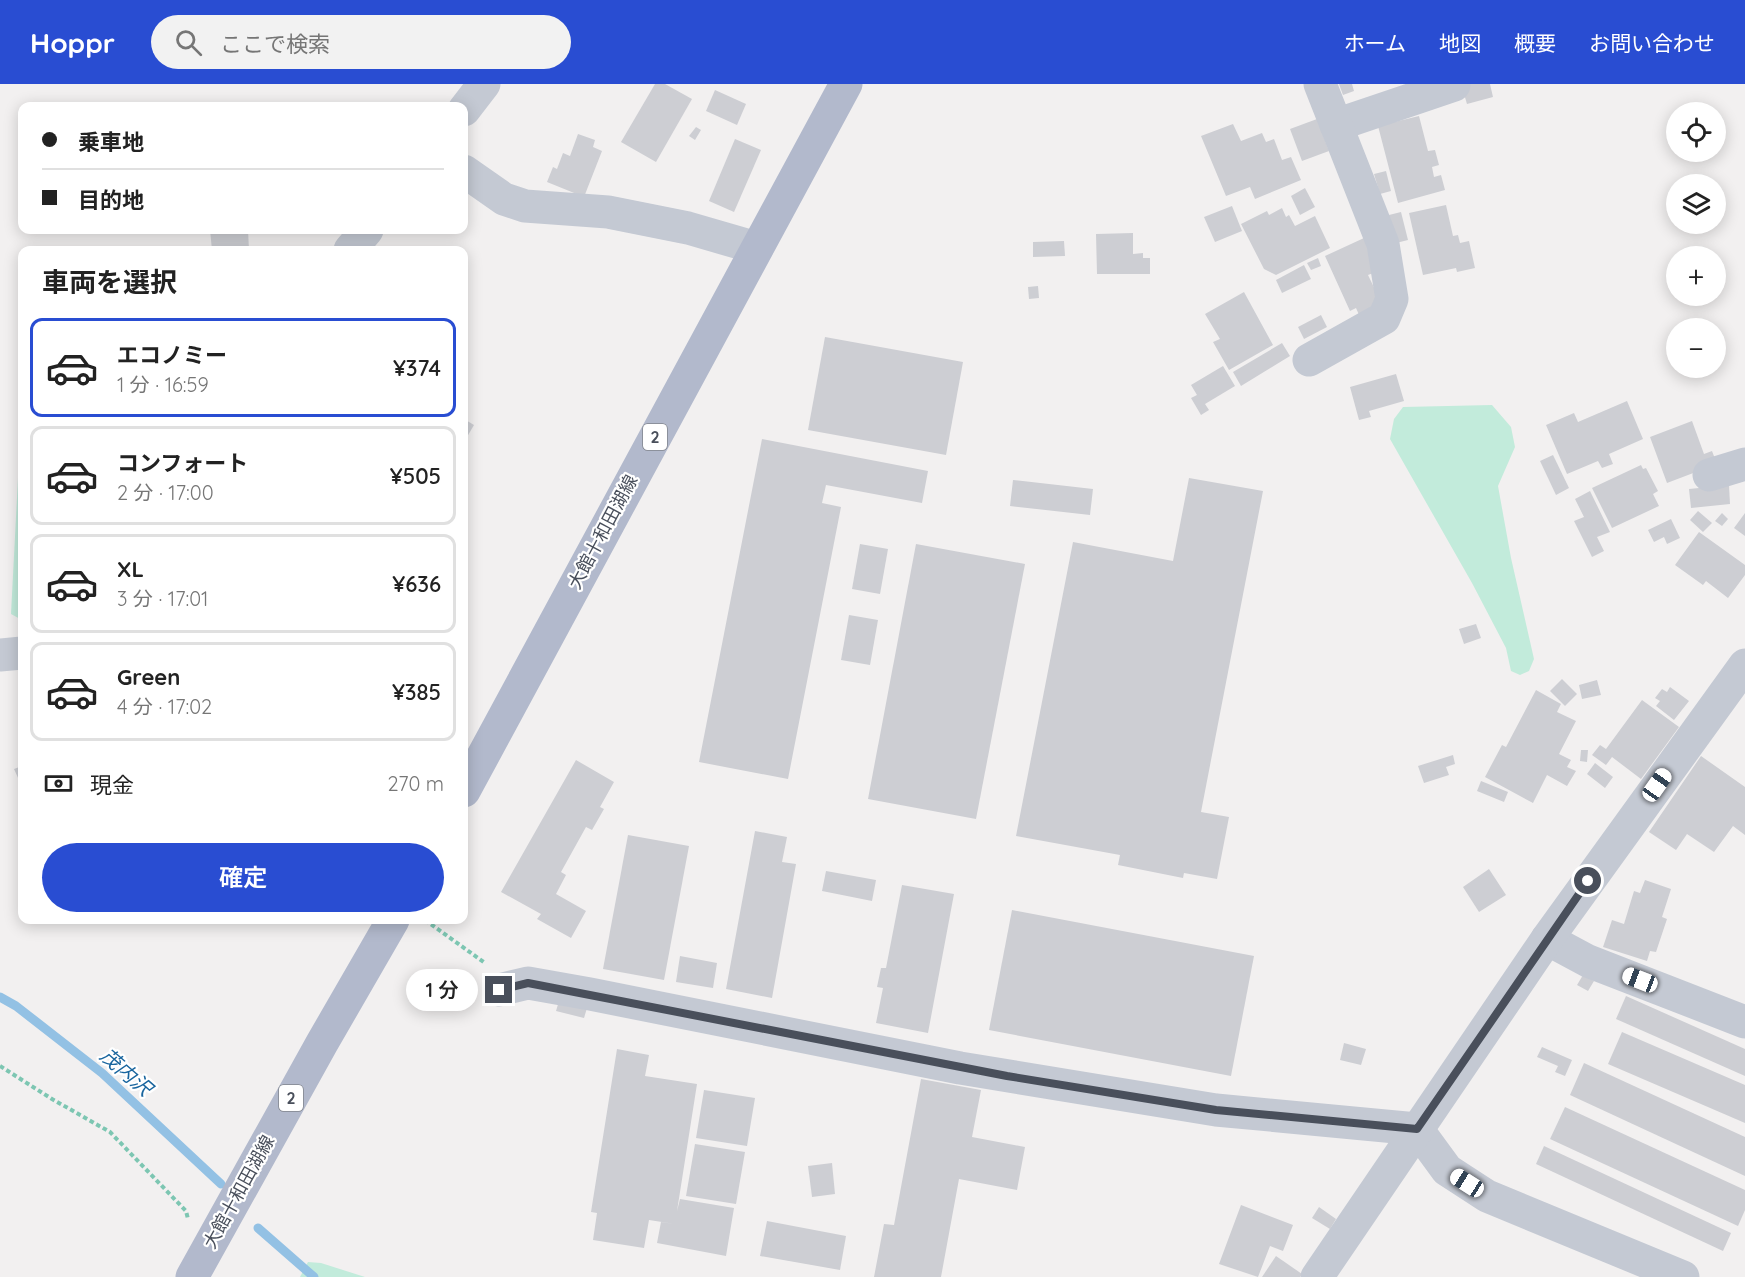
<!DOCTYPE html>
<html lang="ja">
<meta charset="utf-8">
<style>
body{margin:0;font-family:Quicksand,"Noto Sans JP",sans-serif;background:#f2f2f2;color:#222;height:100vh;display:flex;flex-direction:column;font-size:22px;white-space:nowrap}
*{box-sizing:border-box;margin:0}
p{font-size:20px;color:#767676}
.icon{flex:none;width:33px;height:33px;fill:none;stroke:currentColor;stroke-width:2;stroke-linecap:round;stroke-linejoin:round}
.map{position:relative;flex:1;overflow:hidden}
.details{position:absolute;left:18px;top:162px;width:450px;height:678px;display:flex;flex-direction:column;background:#fff;border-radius:12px;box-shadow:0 3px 15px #0003}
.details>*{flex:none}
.guide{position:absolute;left:18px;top:18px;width:450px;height:132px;border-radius:12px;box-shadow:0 3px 15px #0003;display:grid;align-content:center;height:132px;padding:0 24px;background:#fff}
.tools{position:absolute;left:1666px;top:18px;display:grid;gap:12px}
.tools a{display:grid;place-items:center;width:60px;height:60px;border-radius:50%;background:#fff;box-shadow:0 3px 15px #0003;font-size:30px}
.end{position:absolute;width:27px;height:27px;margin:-14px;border:8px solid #494f5b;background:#fff;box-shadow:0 0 0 3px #fff}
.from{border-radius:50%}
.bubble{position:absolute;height:42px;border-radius:21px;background:#fff;box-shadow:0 3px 15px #0003;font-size:20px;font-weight:600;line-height:42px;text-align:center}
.car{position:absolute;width:18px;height:36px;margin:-18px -9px;border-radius:8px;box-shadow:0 0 4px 2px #0007;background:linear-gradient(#fff 24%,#345 0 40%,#fff 0 76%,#345 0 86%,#fff 0)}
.guide b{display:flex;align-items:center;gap:21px;height:57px;font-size:22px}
.guide b+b{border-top:2px solid #e0e0e0}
.guide i{width:15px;height:15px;background:#222}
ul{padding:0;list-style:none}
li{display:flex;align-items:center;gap:18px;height:99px;margin:0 12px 9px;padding:0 12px;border:3px solid #e0e0e0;border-radius:12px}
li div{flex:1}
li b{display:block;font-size:22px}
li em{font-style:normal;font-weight:600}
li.selected{border-color:#294dd2}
li>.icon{width:54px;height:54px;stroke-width:1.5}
h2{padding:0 24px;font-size:27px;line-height:72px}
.pay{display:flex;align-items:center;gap:15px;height:66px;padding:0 24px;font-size:22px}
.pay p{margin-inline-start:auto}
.button{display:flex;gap:12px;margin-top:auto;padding:12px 24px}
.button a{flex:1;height:69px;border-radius:36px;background:#294dd2;color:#fff;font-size:24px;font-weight:600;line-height:69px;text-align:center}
header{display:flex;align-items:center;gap:36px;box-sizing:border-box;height:84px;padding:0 30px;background:#294dd2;color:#fff}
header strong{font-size:28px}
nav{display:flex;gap:33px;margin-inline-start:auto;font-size:21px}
.search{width:420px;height:54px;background:#f2f2f2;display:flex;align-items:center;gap:15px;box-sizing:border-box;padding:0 21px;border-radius:33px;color:#767676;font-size:22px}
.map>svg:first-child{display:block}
.green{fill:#c2ebdb}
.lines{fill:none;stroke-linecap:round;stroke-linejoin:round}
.stream{stroke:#93c1e4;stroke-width:9}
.building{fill:#cdced3}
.path{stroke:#7dc6b2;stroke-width:4;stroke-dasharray:4.5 3;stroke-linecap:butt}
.minor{stroke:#c4c9d3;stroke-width:33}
.tertiary{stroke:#c4c9d3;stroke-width:33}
.primary{stroke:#b2b9cc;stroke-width:33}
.route{stroke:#494f5b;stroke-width:8}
.labels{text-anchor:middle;stroke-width:4.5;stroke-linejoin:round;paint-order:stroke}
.shield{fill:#fff;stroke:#80848c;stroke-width:1.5}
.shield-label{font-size:16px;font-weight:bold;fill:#494f5b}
.street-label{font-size:18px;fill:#494f5b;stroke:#fff}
.water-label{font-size:20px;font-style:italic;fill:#19659e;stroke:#fff}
</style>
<header>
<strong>Hoppr</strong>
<div class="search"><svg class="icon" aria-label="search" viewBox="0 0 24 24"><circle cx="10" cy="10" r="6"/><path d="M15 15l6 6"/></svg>ここで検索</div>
<nav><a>ホーム</a><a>地図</a><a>概要</a><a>お問い合わせ</a></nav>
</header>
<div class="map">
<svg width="1745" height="1193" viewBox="0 0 1745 1193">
<rect width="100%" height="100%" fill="#f2f0f0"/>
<g class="green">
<path d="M22 317V536L11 530Z"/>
<path d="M1492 321 1511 343 1515 363 1498 402 1511 474 1534 575 1529 587 1520 591 1511 587 1506 564 1472 499 1390 355 1394 335 1403 323Z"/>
<path d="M308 1178 321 1179 365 1193H300Z"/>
</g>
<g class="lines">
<g class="stream">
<path d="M0 913 16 922 102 989 221 1100"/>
<path d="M258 1144 314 1193"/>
</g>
</g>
<g class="building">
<path d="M655 0H665L692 15 656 78 621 58Z"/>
<path d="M1339 0H1352L1354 7 1343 11Z"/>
<path d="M1461 0H1490L1493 13 1467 20Z"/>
<path d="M715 6 746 20 737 41 706 27Z"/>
<path d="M1419 32 1428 67 1435 66 1439 81 1432 83 1434 93 1441 91 1445 106 1398 119 1378 42Z"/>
<path d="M1317 35 1329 67 1302 77 1290 45Z"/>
<path d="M1233 40 1241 57 1262 49 1266 58 1274 55 1282 76 1291 73 1301 96 1255 115 1250 103 1226 112 1201 52Z"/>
<path d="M696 43 701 46 695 56 689 52Z"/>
<path d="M578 50 595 56 593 63 602 67 584 113 547 98 553 83 557 85 563 69 570 72Z"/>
<path d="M735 55 761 66 734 128 709 117Z"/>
<path d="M1386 87 1391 107 1380 110 1374 90Z"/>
<path d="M1305 104 1315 123 1300 131 1291 112Z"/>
<path d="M1446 121 1453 152 1458 151 1460 159 1469 157 1475 184 1457 188 1456 184 1423 191 1409 129Z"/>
<path d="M1232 122 1242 147 1215 158 1204 133Z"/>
<path d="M1282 124 1286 133 1289 131 1295 142 1315 132 1330 164 1276 191 1264 185 1241 140 1267 127 1269 131Z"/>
<path d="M1401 128 1408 156 1392 160 1385 132Z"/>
<path d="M210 146H248L249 166H212Z"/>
<path d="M1133 149V170L1143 169V174H1150V190H1097L1096 150Z"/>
<path d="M1364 154 1376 188 1368 191 1380 216 1360 233 1356 224 1350 227 1325 172Z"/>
<path d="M1064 157 1065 172 1033 173V158Z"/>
<path d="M1318 174 1321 182 1311 186 1307 179Z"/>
<path d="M1304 181 1311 195 1282 209 1276 196Z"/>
<path d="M1038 202 1039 214 1029 215 1028 203Z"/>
<path d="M1244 208 1273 261 1229 286 1213 258 1220 255 1205 230Z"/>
<path d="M1321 231 1327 243 1304 255 1298 243Z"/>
<path d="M825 253 963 278 946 371 808 346Z"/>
<path d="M1282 259 1290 272 1241 302 1233 288Z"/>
<path d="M1223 282 1235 302 1205 320 1209 326 1201 331 1191 314 1197 311 1191 301Z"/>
<path d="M1396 290 1404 317 1369 327 1371 333 1359 336 1350 303Z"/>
<path d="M1627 317 1643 355 1609 370 1613 380 1602 384 1598 377 1567 390 1546 341 1574 329 1578 338Z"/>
<path d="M464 335 474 341 464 358Z"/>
<path d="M1692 337 1704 370 1712 367 1717 380 1667 399 1650 353Z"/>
<path d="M762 355 928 387 922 419 826 401 822 419 841 423 788 695 699 678Z"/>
<path d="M1553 371 1569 404 1556 411 1540 377Z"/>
<path d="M1641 381 1643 385 1646 384 1658 407 1653 410 1659 422 1612 444 1592 404Z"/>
<path d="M1189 394 1263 407 1201 728 1229 733 1217 795 1184 789 1183 794 1118 781 1120 771 1016 752 1073 458 1173 477Z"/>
<path d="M1013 396 1093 405 1090 431 1010 422Z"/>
<path d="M1729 401 1730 420 1691 424 1689 405Z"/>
<path d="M1590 407 1610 448 1597 453 1604 467 1592 473 1574 437 1584 433 1575 415Z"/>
<path d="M1698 427 1712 439 1703 448 1690 436Z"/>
<path d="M1722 429 1728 435 1722 442 1715 437Z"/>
<path d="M1745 429V452L1734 444Z"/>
<path d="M1671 435 1680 454 1667 460 1664 453 1654 458 1648 446Z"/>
<path d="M1699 448 1745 481V491L1728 514 1706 497 1703 501 1675 481Z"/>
<path d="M860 460 888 465 880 510 852 505Z"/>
<path d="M916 460 1025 480 976 735 868 715Z"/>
<path d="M849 531 878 536 870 581 841 576Z"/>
<path d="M1476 540 1481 554 1464 560 1459 545Z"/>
<path d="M1562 595 1577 610 1565 622 1550 607Z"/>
<path d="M1597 596 1601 611 1582 615 1579 601Z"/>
<path d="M1670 603 1689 617 1674 636 1656 622 1660 617 1655 614 1662 605 1667 608Z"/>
<path d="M1536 606 1561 620 1557 628 1576 637 1559 670 1571 676 1567 683 1576 687 1567 702 1547 691 1533 719 1485 693 1502 661 1506 663Z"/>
<path d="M1642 616 1679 643 1641 695 1612 673 1606 681 1592 671 1600 661 1606 665Z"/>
<path d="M1581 666H1588L1587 678 1580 677Z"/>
<path d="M1453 671 1455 680 1446 683 1449 691 1424 699 1418 682Z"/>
<path d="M1701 672 1745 703V751L1733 742 1714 768 1687 750 1676 766 1649 748Z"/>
<path d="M576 676 614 698 600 723 604 725 592 746 586 743 561 788 566 791 556 810 586 827 571 854 537 835 541 830 501 808Z"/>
<path d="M1595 679 1613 693 1605 704 1587 690Z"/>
<path d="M22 682V694L19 696 14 685Z"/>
<path d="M1481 697 1508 708 1504 718 1477 707Z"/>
<path d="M755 747 787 753 782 778 796 780 772 914 726 905Z"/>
<path d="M628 751 689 762 664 896 603 885Z"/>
<path d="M1489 785 1506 811 1479 828 1463 803Z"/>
<path d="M826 787 876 796 872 817 822 807Z"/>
<path d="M1645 796 1671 805 1662 833 1667 835 1656 868 1650 867 1647 877 1603 863 1612 836 1624 840 1634 807 1640 809Z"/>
<path d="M902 801 954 810 928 949 876 939 883 904 877 903 881 884H886Z"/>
<path d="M1012 826 1254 872 1231 992 989 946Z"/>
<path d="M680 872 717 879 713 904 676 898Z"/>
<path d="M1583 891 1594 897 1588 907 1577 901Z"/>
<path d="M1626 912 1745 965V992L1616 935Z"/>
<path d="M559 917 587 924 584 934 556 927Z"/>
<path d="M1622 948 1745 1001V1039L1608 980Z"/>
<path d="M1344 959 1366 965 1361 981 1340 976Z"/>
<path d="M1542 963 1572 976 1565 992 1555 988 1558 982 1537 973Z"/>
<path d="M617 965 649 971 645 992 697 1000 677 1127 680 1115 734 1124 726 1172 657 1159 661 1138 675 1140 649 1136 644 1164 593 1156 597 1129 591 1128Z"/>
<path d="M1584 979 1745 1053V1092L1570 1011Z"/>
<path d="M921 995 981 1006 972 1053 1025 1063 1017 1106 959 1095 941 1193H874L884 1140 894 1141Z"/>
<path d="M704 1006 755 1014 747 1062 696 1054Z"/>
<path d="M1565 1023 1745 1106V1126L1738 1142 1550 1055Z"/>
<path d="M695 1060 745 1068 736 1120 686 1112Z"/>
<path d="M1544 1062 1731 1149 1723 1167 1536 1080Z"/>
<path d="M832 1079 835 1110 812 1113 808 1082Z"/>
<path d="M1241 1121 1293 1141 1283 1167 1270 1162 1258 1193 1219 1180Z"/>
<path d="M1319 1123 1336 1135 1330 1145 1312 1134Z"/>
<path d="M767 1137 846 1152 840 1186 760 1172Z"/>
<path d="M1276 1172 1302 1190 1300 1193H1262Z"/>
</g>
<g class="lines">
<g class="path">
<path d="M425 836 485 879"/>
<path d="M0 982 52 1015 110 1048 186 1127 188 1135"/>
</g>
<g class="minor">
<path d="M464 26 484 0"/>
<path d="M1336 41 1454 1"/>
<path d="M464 87 504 115 525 122 608 128 688 144 757 164"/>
<path d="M350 166 367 146"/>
<path d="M1309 276 1384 234 1392 215 1383 160 1320 0"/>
<path d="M1709 391 1745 380"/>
<path d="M0 571 22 569"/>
<path d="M1547 855 1588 877 1745 938"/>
<path d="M499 906 528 899 590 910 960 984 1216 1026 1417 1045 1447 1086 1487 1112 1683 1193"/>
</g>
<path class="tertiary" d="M1317 1193 1547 855 1745 581"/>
<g class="primary">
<path d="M464 707 846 0"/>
<path d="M192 1193 322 959 393 836"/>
</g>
</g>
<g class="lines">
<path class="route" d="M499 906 528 899 1007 992 1216 1026 1417 1045 1588 797"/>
</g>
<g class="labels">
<g class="shield">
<rect x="643" y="340" width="24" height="26" rx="4.5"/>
<rect x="279" y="1001" width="24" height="26" rx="4.5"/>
</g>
<g class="shield-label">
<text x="655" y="359">2</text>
<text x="291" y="1020">2</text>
</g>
<g class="street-label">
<text transform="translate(603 448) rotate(-62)" y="6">大館十和田湖線</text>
<text transform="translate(239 1108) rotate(-61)" y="6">大館十和田湖線</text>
</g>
<g class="water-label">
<text transform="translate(126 988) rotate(41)" y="7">茂内沢</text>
</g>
</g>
</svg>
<div class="tools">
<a><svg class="icon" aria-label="locate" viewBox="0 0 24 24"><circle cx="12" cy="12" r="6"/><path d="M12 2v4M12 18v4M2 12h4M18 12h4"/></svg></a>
<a><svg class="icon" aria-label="layers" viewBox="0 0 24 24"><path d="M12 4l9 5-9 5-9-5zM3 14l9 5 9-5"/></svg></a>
<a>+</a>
<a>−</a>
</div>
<i class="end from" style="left:1588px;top:797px"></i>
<i class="end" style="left:499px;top:906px"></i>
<div class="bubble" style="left:406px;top:885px;width:72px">1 分</div>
<i class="car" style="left:1657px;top:701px;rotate:35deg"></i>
<i class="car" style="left:1640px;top:896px;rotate:291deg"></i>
<i class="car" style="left:1467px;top:1099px;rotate:302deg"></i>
<div class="guide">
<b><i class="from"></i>乗車地</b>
<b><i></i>目的地</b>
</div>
<section class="details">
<h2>車両を選択</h2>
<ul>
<li class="selected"><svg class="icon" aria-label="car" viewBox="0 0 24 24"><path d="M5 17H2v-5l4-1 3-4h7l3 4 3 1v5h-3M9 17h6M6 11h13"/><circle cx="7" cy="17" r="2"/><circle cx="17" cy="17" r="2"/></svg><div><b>エコノミー</b><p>1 分 · 16:59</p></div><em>¥374</em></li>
<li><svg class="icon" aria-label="car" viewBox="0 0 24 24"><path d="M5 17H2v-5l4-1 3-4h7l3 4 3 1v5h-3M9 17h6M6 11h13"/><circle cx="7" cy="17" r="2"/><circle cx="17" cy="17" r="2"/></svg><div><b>コンフォート</b><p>2 分 · 17:00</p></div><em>¥505</em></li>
<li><svg class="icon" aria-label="car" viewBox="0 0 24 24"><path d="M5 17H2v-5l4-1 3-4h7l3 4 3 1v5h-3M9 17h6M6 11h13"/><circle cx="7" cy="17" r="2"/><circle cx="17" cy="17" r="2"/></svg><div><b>XL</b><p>3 分 · 17:01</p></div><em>¥636</em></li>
<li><svg class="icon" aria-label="car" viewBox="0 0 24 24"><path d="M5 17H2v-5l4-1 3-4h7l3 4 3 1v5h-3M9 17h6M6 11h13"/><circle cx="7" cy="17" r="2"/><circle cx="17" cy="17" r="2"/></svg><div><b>Green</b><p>4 分 · 17:02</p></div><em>¥385</em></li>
</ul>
<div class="pay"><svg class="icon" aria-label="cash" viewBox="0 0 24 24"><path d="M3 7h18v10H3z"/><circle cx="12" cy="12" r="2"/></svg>現金<p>270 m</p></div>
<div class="button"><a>確定</a></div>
</section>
</div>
